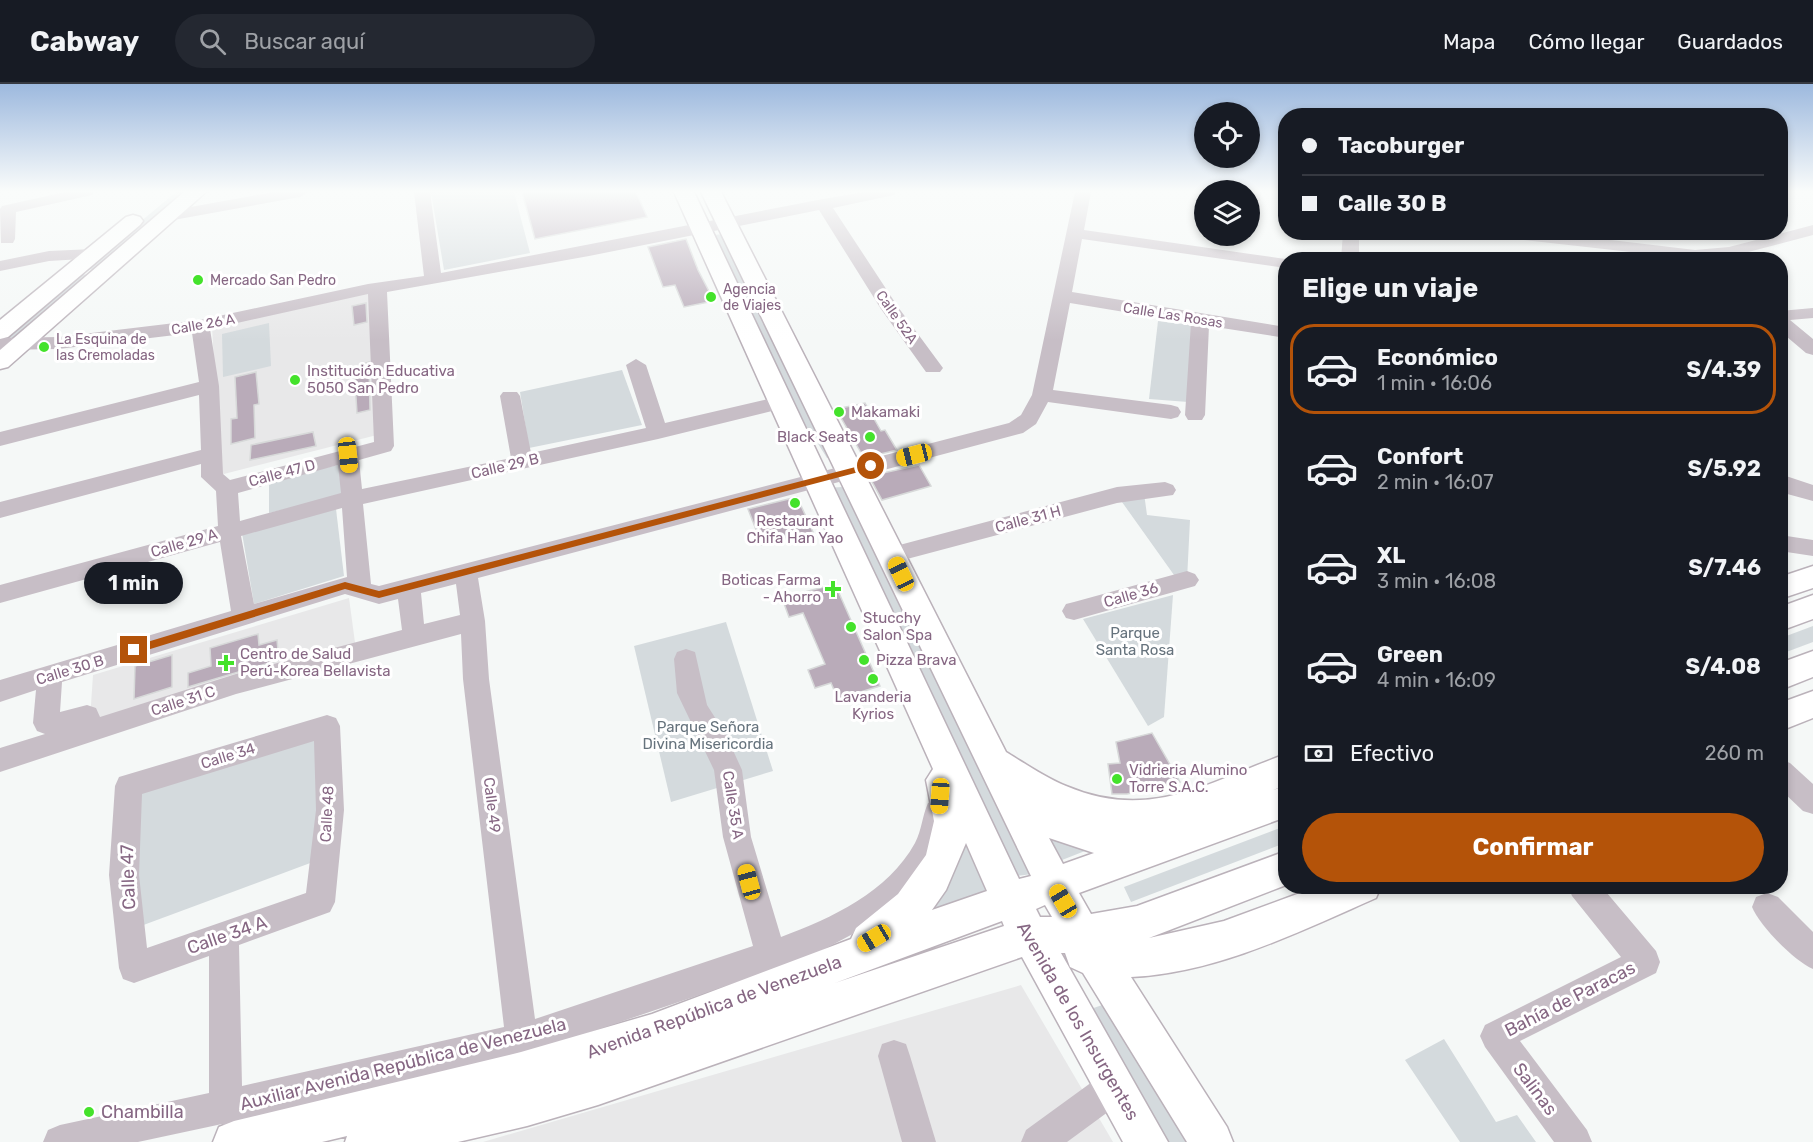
<!DOCTYPE html>
<html lang="es">
<meta charset="utf-8">
<style>
body{margin:0;font-family:Rubik,sans-serif;background:#242831;color:#f1f3f6;height:100vh;display:flex;flex-direction:column;font-size:22px;white-space:nowrap}
*{box-sizing:border-box;margin:0}
p{font-size:20px;color:#9ea1a6}
.icon{flex:none;width:33px;height:33px;fill:none;stroke:currentColor;stroke-width:2;stroke-linecap:round;stroke-linejoin:round}
.map{position:relative;flex:1;overflow:hidden}
.sheet{position:absolute;left:1278px;top:168px;width:510px;height:642px;display:flex;flex-direction:column;background:#171b24;border-radius:24px;box-shadow:0 3px 9px #0003}
.sheet>*{flex:none}
.banner{position:absolute;left:1278px;top:24px;width:510px;height:132px;border-radius:24px;box-shadow:0 3px 9px #0003;display:grid;align-content:center;height:132px;padding:0 24px;background:#171b24}
.tools{position:absolute;left:1194px;top:18px;display:grid;gap:12px}
.tools a{display:grid;place-items:center;width:66px;height:66px;border-radius:50%;background:#171b24;box-shadow:0 3px 9px #0003;font-size:30px}
.end{position:absolute;width:27px;height:27px;margin:-14px;border:8px solid #b45309;background:#fff;box-shadow:0 0 0 3px #fff}
.from{border-radius:50%}
.bubble{position:absolute;height:42px;border-radius:21px;background:#171b24;box-shadow:0 3px 9px #0003;font-size:20px;font-weight:700;line-height:42px;text-align:center}
.car{position:absolute;width:18px;height:36px;margin:-18px -9px;border-radius:8px;box-shadow:0 0 4px 2px #0007;background:linear-gradient(#f5c518 24%,#345 0 40%,#f5c518 0 76%,#345 0 86%,#f5c518 0)}
.banner b{display:flex;align-items:center;gap:21px;height:57px;font-size:22px}
.banner b+b{border-top:2px solid #363941}
.banner i{width:15px;height:15px;background:#f1f3f6}
ul{padding:0;list-style:none}
li{display:flex;align-items:center;gap:18px;height:90px;margin:0 12px 9px;padding:0 12px;border:3px solid transparent;border-radius:24px}
li div{flex:1}
li b{display:block;font-size:22px}
li em{font-style:normal;font-weight:700}
li.current{border-color:#b45309}
li>.icon{width:54px;height:54px;stroke-width:1.5}
h2{padding:0 24px;font-size:27px;line-height:72px}
.pay{display:flex;align-items:center;gap:15px;height:66px;padding:0 24px;font-size:22px}
.pay p{margin-inline-start:auto}
.button{display:flex;gap:12px;margin-top:auto;padding:12px 24px}
.button a{flex:1;height:69px;border-radius:36px;background:#b45309;color:#fff;font-size:24px;font-weight:700;line-height:69px;text-align:center}
header{display:flex;align-items:center;gap:36px;box-sizing:border-box;height:84px;padding:0 30px;background:#171b24;border-bottom:2px solid #363941}
header strong{font-size:28px}
nav{display:flex;gap:33px;margin-inline-start:auto;font-size:21px}
.search{width:420px;height:54px;background:#242831;display:flex;align-items:center;gap:15px;box-sizing:border-box;padding:0 21px;border-radius:33px;color:#9ea1a6;font-size:22px}
.map>svg:first-child{display:block}
.built{fill:#e8e8e9}
.green{fill:#d4dadd}
.building{fill:#b9abb9;stroke:#d7d9d9;stroke-width:1.5}
.lines{fill:none;stroke-linecap:round;stroke-linejoin:round}
.major-casing{stroke:#bbb2ba;stroke-width:3}
.minor{fill:#c7bec6;fill-rule:evenodd}
.major{fill:#fff;fill-rule:evenodd}
.route{fill:#b45309}
.poi-dot{fill:#44e22b;stroke:#fff;stroke-width:2}
.labels{text-anchor:middle;stroke-width:6;stroke-linejoin:round;paint-order:stroke}
.far-poi-label{font-size:14px;fill:#866783;stroke:#fff;text-anchor:start}
.far-street-label{font-size:14px;fill:#866783;stroke:#fff}
.poi-label{font-size:15px;fill:#866783;stroke:#fff;text-anchor:start}
.street-label{font-size:15px;fill:#866783;stroke:#fff}
.park-label{font-size:15px;fill:#66737d;stroke:#fff}
.near-street-label{font-size:18px;fill:#866783;stroke:#fff}
.near-poi-label{font-size:18px;fill:#866783;stroke:#fff;text-anchor:start}
</style>
<header>
<strong>Cabway</strong>
<div class="search"><svg class="icon" aria-label="search" viewBox="0 0 24 24"><circle cx="10" cy="10" r="6"/><path d="M15 15l6 6"/></svg>Buscar aquí</div>
<nav><a>Mapa</a><a>Cómo llegar</a><a>Guardados</a></nav>
</header>
<div class="map">
<svg width="1813" height="1058" viewBox="0 0 1813 1058">
<rect width="100%" height="100%" fill="#f5f8f7"/>
<g class="built">
<path d="M374 207 377 351 220 391 212 242Z"/>
<path d="M349 514 356 566 89 650 93 591Z"/>
<path d="M1021 901 1113 1058H483Z"/>
</g>
<g class="green">
<path d="M176 108H187L97 186 84 185Z"/>
<path d="M431 108H514L530 169 444 186Z"/>
<path d="M725 150 834 372 827 374 810 347 798 340 713 151Z"/>
<path d="M78 190 91 191 17 255 0 254Z"/>
<path d="M1158 237 1192 241 1188 318 1149 315Z"/>
<path d="M269 239 271 282 223 293 222 250Z"/>
<path d="M622 286 642 341 529 364 520 308Z"/>
<path d="M342 380 343 411 269 429V397Z"/>
<path d="M842 403 865 440 1033 790 1008 793 827 404Z"/>
<path d="M1144 409 1147 431 1190 436 1187 496 1179 498 1117 411Z"/>
<path d="M336 425 344 492 254 520 242 449Z"/>
<path d="M1173 511 1164 633 1148 642 1083 535Z"/>
<path d="M726 538 773 687 671 718 634 562Z"/>
<path d="M1813 542V558L1781 570V554Z"/>
<path d="M315 651 321 775 130 846 137 706Z"/>
<path d="M1285 742V759L1131 818 1124 803Z"/>
<path d="M1040 744 1085 767 1062 776Z"/>
<path d="M964 750 990 805 925 830Z"/>
<path d="M1111 918 1196 1058H1159L1082 928Z"/>
<path d="M1444 955 1496 1038 1517 1031 1536 1058H1460L1405 976Z"/>
</g>
<g class="building">
<path d="M522 108H636L647 133 535 155Z"/>
<path d="M686 155 698 186 714 217 684 223 675 201 663 203 648 163Z"/>
<path d="M366 219 367 238 354 241 352 222Z"/>
<path d="M369 278 370 326 357 329 354 283Z"/>
<path d="M256 288 259 320 254 321 255 354 231 360V335L237 334 235 293Z"/>
<path d="M865 319 881 347 885 346 897 366 864 374 836 325Z"/>
<path d="M313 348 316 362 250 376 251 361Z"/>
<path d="M919 381 931 402 882 416 870 394 875 393 874 391Z"/>
<path d="M797 413 813 448 762 461 748 425Z"/>
<path d="M835 500 880 602 838 615 831 599 815 604 808 586 825 580 803 529 789 533 782 514Z"/>
<path d="M258 550 259 561 277 556 279 576 188 603V589L211 582 210 564Z"/>
<path d="M172 571V603L134 615 135 582Z"/>
<path d="M1152 649 1180 698 1127 710H1112L1108 680 1120 679 1116 658Z"/>
</g>
<g class="lines">
<defs>
<g id="major">
<path d="M184 108H206L8 283 0 285V266Z"/>
<path d="M674 108H694L1019 795 1031 792 701 108H721L1006 668C1026 680 1044 693 1066 702 1150 738 1208 698 1286 670V701L1273 706 1286 702V733L1079 809 1091 830 1137 822 1286 767V801L1149 854 1224 837 1319 802H1381L1376 814C1299 848 1216 889 1131 893L1227 1043 1233 1058H1187L1083 889 1070 883 1065 869H1061L1168 1058H1123L1022 873 598 1021 527 1042 458 1058H345L347 1052 322 1058H213L219 1043 234 1037 521 968 652 930 851 855 856 844 898 810 926 771 934 737 926 696 933 685ZM1049 754 1094 769 1063 780ZM966 759 987 807 932 826 946 806ZM1045 821 1052 833H1040L1036 825ZM1002 837 1004 842 835 899Z"/>
<path d="M133 131 140 133 143 137 140 141 8 253 0 255V236L126 133Z"/>
<path d="M1813 482V504L1780 515V493Z"/>
<path d="M1813 511V535L1780 547V523Z"/>
<path d="M1813 567V593L1780 606V579Z"/>
<path d="M1813 607V634L1780 647V619Z"/>
</g>
</defs>
<use href="#major" class="major-casing"/>
<g class="minor">
<path d="M65 108H94L92 111 16 128 15 155 13 159H1L0 125 2 122Z"/>
<path d="M274 108H308L300 113 168 137 160 132 168 127Z"/>
<path d="M414 108H430L441 189 823 115 864 108H896L894 111 833 124 898 223 943 284 940 288H926L881 225 819 126 589 172 387 208 394 362 391 367 359 376 362 405 511 374 500 312 503 308H517L520 312 531 369 646 344 626 281 636 275 646 281 665 339 781 312 788 313 791 318 788 323 658 355 363 420 371 500 379 502 1009 339 1021 331 1032 311 1075 108H1091L1084 146 1292 176H1286V184L1082 155 1072 208 1286 243V254L1209 242 1205 331 1202 336H1188L1185 331 1191 239 1070 219 1053 306 1171 321 1178 323 1181 328 1178 333 1171 335 1048 318 1036 340 1023 349 478 494 485 537 489 595 535 935 753 862 723 753 714 686 677 609 674 575 677 568 686 565 695 568 707 621 726 651 742 686 751 753 781 853C832 834 888 808 915 759 922 746 922 732 928 719L938 715 948 719 952 728 946 755 936 778 920 802 890 830 821 867 761 890 541 965 406 1000 238 1037 226 1042 222 1040 138 1058H43L48 1046 60 1041 209 1009V872L134 899 123 895 119 884 109 791 115 702 119 693 327 631 336 634 340 642 344 726 335 818 330 828 239 861 242 1002 504 943 463 595 461 550 236 610 0 688V664L45 650 37 647 33 639 36 606 0 618V596L231 527 220 458 0 519V501L218 442 216 407 201 393V380L0 434V418L201 366 199 311 0 362V348L199 298 192 249 58 265 0 266V254L58 253 200 236 368 200 424 192ZM368 210 374 358 230 396 223 390 219 302 210 245ZM338 381 341 409 240 437 238 409ZM342 424 347 493 254 520 241 452ZM456 500 460 531 424 540 421 509ZM345 510 379 520 398 515 402 546 236 590 100 633 96 624 87 621 60 628 62 598ZM314 657 316 726 306 809 147 864 139 791 142 710Z"/>
<path d="M1250 108H1261L1258 136 1250 141Z"/>
<path d="M1813 141V151L1729 173 1702 176 1497 153 1489 148H1544L1695 166 1729 163Z"/>
<path d="M1343 148H1359V176H1341Z"/>
<path d="M93 165 99 166 101 170 99 174 49 177 0 187V177L49 167Z"/>
<path d="M1813 224V234L1790 236 1813 255V271L1806 269 1780 247V227Z"/>
<path d="M1780 390 1813 401V417L1780 408Z"/>
<path d="M1165 398 1173 401 1176 406 1173 411 1117 419 892 479 884 477 881 471 884 465 892 463 1117 403Z"/>
<path d="M1780 451 1813 456V472L1780 467Z"/>
<path d="M1187 487 1195 490 1199 496 1195 502 1074 536 1066 534 1062 527 1066 520 1074 518Z"/>
<path d="M1780 675 1790 679 1813 700V730L1803 727 1780 705Z"/>
<path d="M1568 802H1601L1656 867 1660 878 1656 889 1520 957 1587 1046 1592 1058H1554L1485 963 1480 952 1485 941 1621 873 1572 812Z"/>
<path d="M1767 809 1778 813 1813 848V885C1794 877 1760 842 1752 823L1756 813Z"/>
<path d="M894 956 906 960 910 972 936 1058H902L878 972 882 960Z"/>
<path d="M1115 985 1127 990 1132 1002 1127 1014 1067 1058H1021L1026 1046 1103 990Z"/>
</g>
<use href="#major" class="major"/>
</g>
<linearGradient id="sky" x2="0" y2="1"><stop stop-color="#9db9de"/><stop offset="0.42" stop-color="#fafcfb"/><stop offset="1" stop-color="#fafcfb" stop-opacity="0"/></linearGradient>
<rect width="1813" height="256" fill="url(#sky)"/>
<path class="route" d="M871 379 874 380V384L379 514 345 505 134 570 128 566 134 562 345 498 379 507Z"/>
<g class="poi-dot">
<circle cx="198" cy="196" r="6"/>
<circle cx="711" cy="213" r="6"/>
<circle cx="44" cy="263" r="6"/>
<circle cx="295" cy="296" r="6"/>
<circle cx="839" cy="328" r="6"/>
<circle cx="870" cy="353" r="6"/>
<circle cx="795" cy="419" r="6"/>
<path d="M830 496h6v6h6v6h-6v6h-6v-6h-6v-6h6z"/>
<circle cx="851" cy="543" r="6"/>
<circle cx="864" cy="576" r="6"/>
<path d="M223 570h6v6h6v6h-6v6h-6v-6h-6v-6h6z"/>
<circle cx="873" cy="595" r="6"/>
<circle cx="1117" cy="695" r="6"/>
<circle cx="89" cy="1028" r="6"/>
</g>
<g class="labels">
<g class="far-poi-label">
<text x="210" y="201">Mercado San Pedro</text>
<text x="723" y="210">Agencia<tspan x="723" dy="16">de Viajes</tspan></text>
<text x="56" y="260">La Esquina de<tspan x="56" dy="16">las Cremoladas</tspan></text>
</g>
<g class="far-street-label">
<text transform="translate(1173 231) rotate(9)" y="5">Calle Las Rosas</text>
<text transform="translate(897 233) rotate(55)" y="5">Calle 52A</text>
<text transform="translate(203 240) rotate(-10)" y="5">Calle 26 A</text>
</g>
<g class="poi-label">
<text x="307" y="292">Institución Educativa<tspan x="307" dy="17">5050 San Pedro</tspan></text>
<text x="851" y="333">Makamaki</text>
<text x="858" y="358" text-anchor="end">Black Seats</text>
<text x="795" y="442" text-anchor="middle">Restaurant<tspan x="795" dy="17">Chifa Han Yao</tspan></text>
<text x="821" y="501" text-anchor="end">Boticas Farma<tspan x="821" dy="17">- Ahorro</tspan></text>
<text x="863" y="539">Stucchy<tspan x="863" dy="17">Salon Spa</tspan></text>
<text x="240" y="575">Centro de Salud<tspan x="240" dy="17">Perú-Korea Bellavista</tspan></text>
<text x="876" y="581">Pizza Brava</text>
<text x="873" y="618" text-anchor="middle">Lavanderia<tspan x="873" dy="17">Kyrios</tspan></text>
<text x="1129" y="691">Vidrieria Alumino<tspan x="1129" dy="17">Torre S.A.C.</tspan></text>
</g>
<g class="street-label">
<text transform="translate(505 382) rotate(-13)" y="5">Calle 29 B</text>
<text transform="translate(282 389) rotate(-15)" y="5">Calle 47 D</text>
<text transform="translate(1028 435) rotate(-15)" y="5">Calle 31 H</text>
<text transform="translate(184 459) rotate(-16)" y="5">Calle 29 A</text>
<text transform="translate(1131 511) rotate(-16)" y="5">Calle 36</text>
<text transform="translate(70 586) rotate(-17)" y="5">Calle 30 B</text>
<text transform="translate(183 617) rotate(-18)" y="5">Calle 31 C</text>
<text transform="translate(228 672) rotate(-17)" y="5">Calle 34</text>
<text transform="translate(492 721) rotate(83)" y="5">Calle 49</text>
<text transform="translate(733 721) rotate(81)" y="5">Calle 35 A</text>
<text transform="translate(327 730) rotate(-87)" y="5">Calle 48</text>
</g>
<g class="park-label">
<text x="1135" y="554">Parque<tspan x="1135" dy="17">Santa Rosa</tspan></text>
<text x="708" y="648">Parque Señora<tspan x="708" dy="17">Divina Misericordia</tspan></text>
</g>
<g class="near-street-label">
<text transform="translate(128 793) rotate(-92)" y="6">Calle 47</text>
<text transform="translate(227 851) rotate(-19)" y="6">Calle 34 A</text>
<text transform="translate(1570 915) rotate(-27)" y="6">Bahía de Paracas</text>
<text transform="translate(714 923) rotate(-20)" y="6">Avenida República de Venezuela</text>
<text transform="translate(1078 937) rotate(60)" y="6">Avenida de los Insurgentes</text>
<text transform="translate(403 980) rotate(-14)" y="6">Auxiliar Avenida República de Venezuela</text>
<text transform="translate(1535 1005) rotate(53)" y="6">Salinas</text>
</g>
<g class="near-poi-label">
<text x="101" y="1034">Chambilla</text>
</g>
</g>
</svg>
<div class="tools">
<a><svg class="icon" aria-label="locate" viewBox="0 0 24 24"><circle cx="12" cy="12" r="6"/><path d="M12 2v4M12 18v4M2 12h4M18 12h4"/></svg></a>
<a><svg class="icon" aria-label="layers" viewBox="0 0 24 24"><path d="M12 4l9 5-9 5-9-5zM3 14l9 5 9-5"/></svg></a>
</div>
<i class="end from" style="left:871px;top:382px"></i>
<i class="end" style="left:134px;top:566px"></i>
<div class="bubble" style="left:84px;top:478px;width:99px">1 min</div>
<i class="car" style="left:348px;top:371px;rotate:174deg"></i>
<i class="car" style="left:914px;top:371px;rotate:256deg"></i>
<i class="car" style="left:901px;top:490px;rotate:335deg"></i>
<i class="car" style="left:940px;top:712px;rotate:184deg"></i>
<i class="car" style="left:749px;top:798px;rotate:345deg"></i>
<i class="car" style="left:1063px;top:817px;rotate:329deg"></i>
<i class="car" style="left:874px;top:854px;rotate:239deg"></i>
<div class="banner">
<b><i class="from"></i>Tacoburger</b>
<b><i></i>Calle 30 B</b>
</div>
<section class="sheet">
<h2>Elige un viaje</h2>
<ul>
<li class="current"><svg class="icon" aria-label="car" viewBox="0 0 24 24"><path d="M5 17H2v-5l4-1 3-4h7l3 4 3 1v5h-3M9 17h6M6 11h13"/><circle cx="7" cy="17" r="2"/><circle cx="17" cy="17" r="2"/></svg><div><b>Económico</b><p>1 min · 16:06</p></div><em>S/4.39</em></li>
<li><svg class="icon" aria-label="car" viewBox="0 0 24 24"><path d="M5 17H2v-5l4-1 3-4h7l3 4 3 1v5h-3M9 17h6M6 11h13"/><circle cx="7" cy="17" r="2"/><circle cx="17" cy="17" r="2"/></svg><div><b>Confort</b><p>2 min · 16:07</p></div><em>S/5.92</em></li>
<li><svg class="icon" aria-label="car" viewBox="0 0 24 24"><path d="M5 17H2v-5l4-1 3-4h7l3 4 3 1v5h-3M9 17h6M6 11h13"/><circle cx="7" cy="17" r="2"/><circle cx="17" cy="17" r="2"/></svg><div><b>XL</b><p>3 min · 16:08</p></div><em>S/7.46</em></li>
<li><svg class="icon" aria-label="car" viewBox="0 0 24 24"><path d="M5 17H2v-5l4-1 3-4h7l3 4 3 1v5h-3M9 17h6M6 11h13"/><circle cx="7" cy="17" r="2"/><circle cx="17" cy="17" r="2"/></svg><div><b>Green</b><p>4 min · 16:09</p></div><em>S/4.08</em></li>
</ul>
<div class="pay"><svg class="icon" aria-label="cash" viewBox="0 0 24 24"><path d="M3 7h18v10H3z"/><circle cx="12" cy="12" r="2"/></svg>Efectivo<p>260 m</p></div>
<div class="button"><a>Confirmar</a></div>
</section>
</div>
